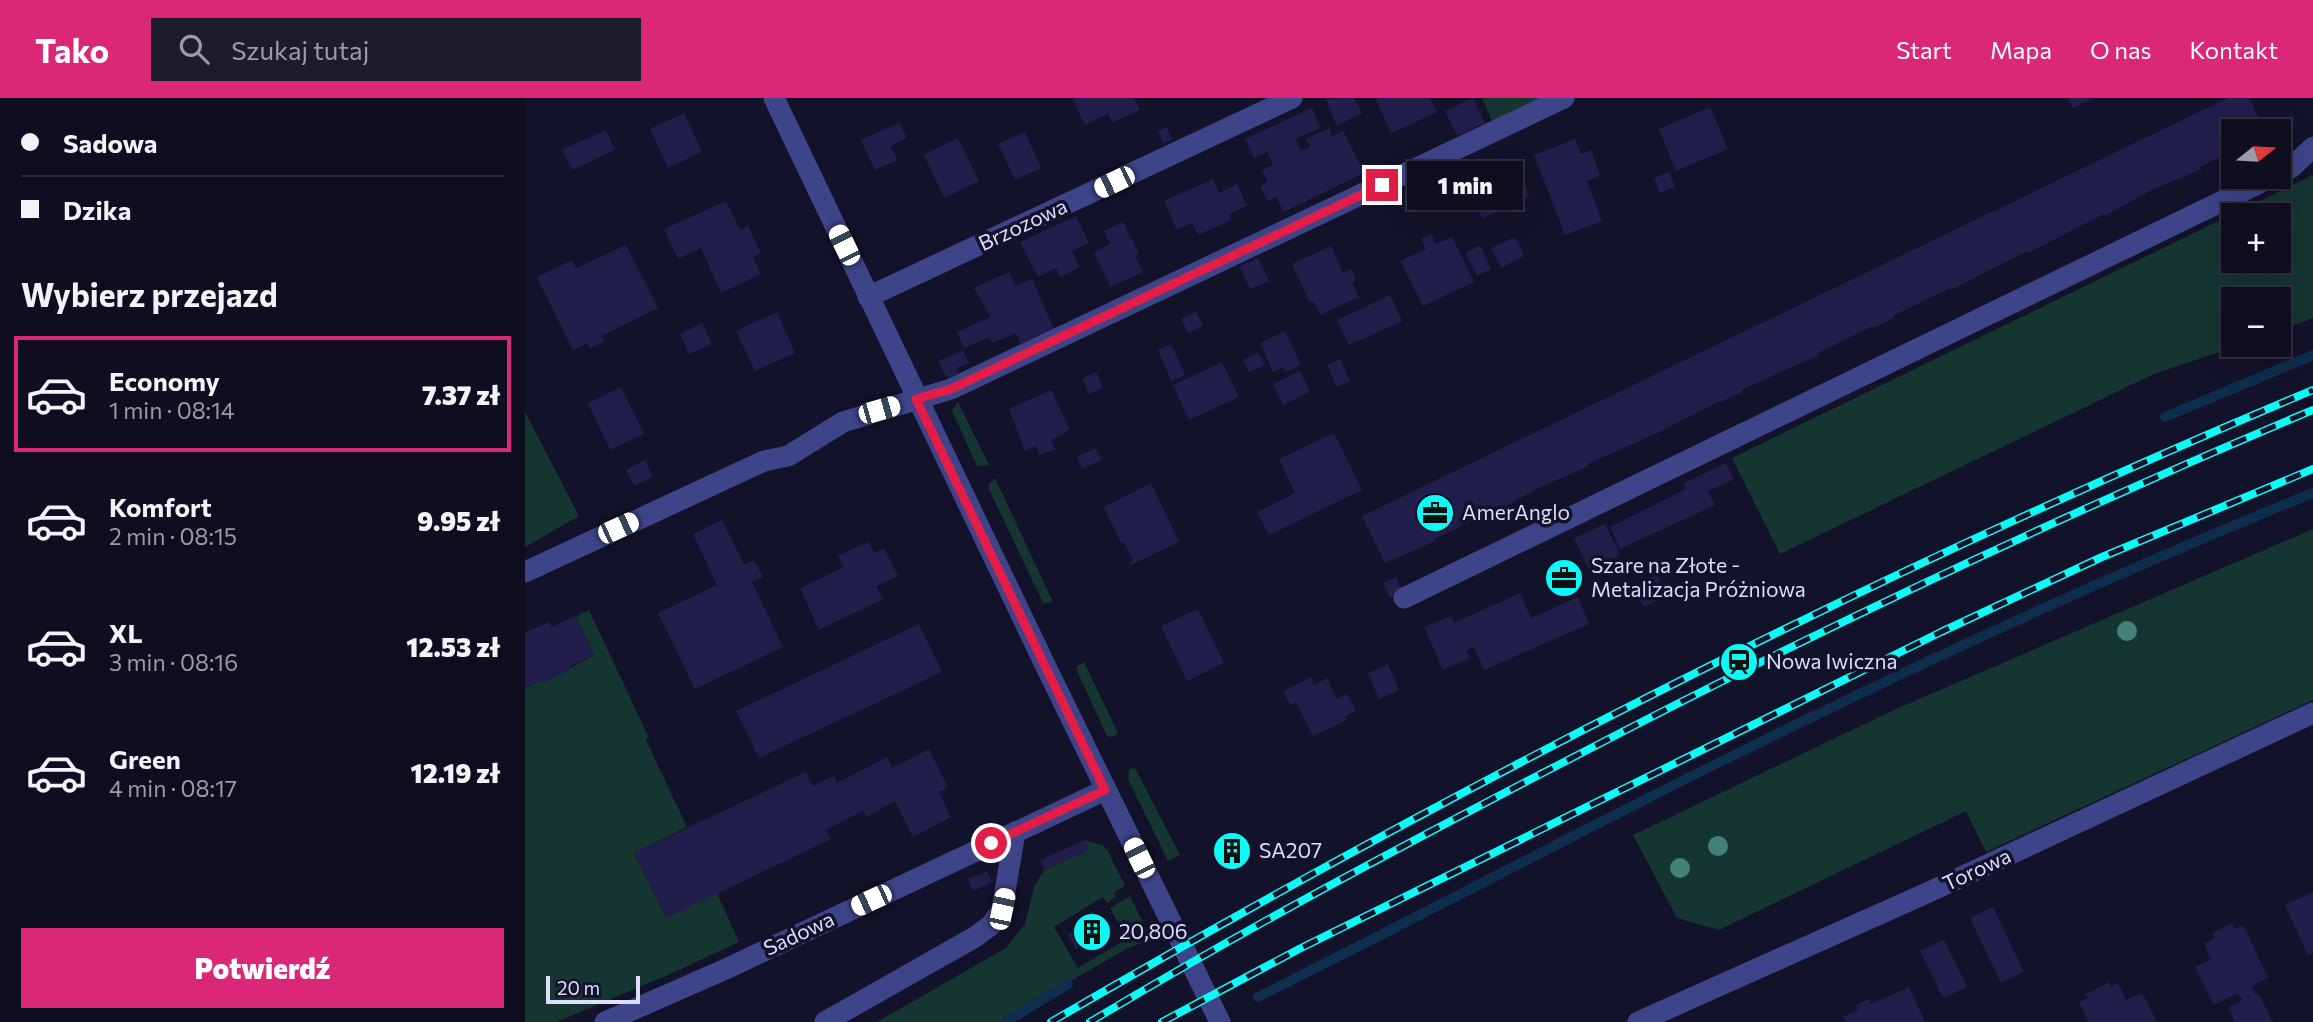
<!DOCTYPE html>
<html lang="pl">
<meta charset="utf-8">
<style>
body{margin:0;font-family:Commissioner,sans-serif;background:#1c1c2d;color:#f1f3f6;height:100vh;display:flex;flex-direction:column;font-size:26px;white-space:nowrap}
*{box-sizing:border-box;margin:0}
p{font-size:23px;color:#9b9ca5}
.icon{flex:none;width:38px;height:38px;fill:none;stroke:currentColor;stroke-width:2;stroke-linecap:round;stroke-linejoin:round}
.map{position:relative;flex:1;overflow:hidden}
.details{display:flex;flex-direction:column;background:#0e0e20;width:525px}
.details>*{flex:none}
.hud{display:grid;align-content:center;height:154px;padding:0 21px;background:#0e0e20}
.needle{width:46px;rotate:72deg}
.fabs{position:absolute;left:1696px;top:21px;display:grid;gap:14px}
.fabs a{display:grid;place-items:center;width:70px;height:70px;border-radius:0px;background:#0e0e20;box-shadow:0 7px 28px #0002,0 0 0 2px #2e2e3e;font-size:35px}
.scale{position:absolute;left:21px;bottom:18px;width:94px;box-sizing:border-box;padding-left:7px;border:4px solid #ddddfe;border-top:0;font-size:19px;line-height:24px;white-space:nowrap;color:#ddddfe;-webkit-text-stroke:5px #13122b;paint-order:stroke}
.end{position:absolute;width:32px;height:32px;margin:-16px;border:9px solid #e11d48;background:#fff;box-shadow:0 0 0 4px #fff}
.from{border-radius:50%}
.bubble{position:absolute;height:49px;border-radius:0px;background:#0e0e20;box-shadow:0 7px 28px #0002,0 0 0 2px #2e2e3e;font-size:23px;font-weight:800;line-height:49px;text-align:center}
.car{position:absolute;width:21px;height:42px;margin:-21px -10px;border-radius:9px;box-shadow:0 0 5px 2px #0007;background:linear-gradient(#fff 24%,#345 0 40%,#fff 0 76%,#345 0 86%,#fff 0)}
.hud b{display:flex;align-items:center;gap:24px;height:66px;font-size:26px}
.hud b+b{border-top:2px solid #2e2e3e}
.hud i{width:18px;height:18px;background:#f1f3f6}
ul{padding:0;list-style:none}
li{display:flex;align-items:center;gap:21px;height:116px;margin:0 14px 10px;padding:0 7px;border:4px solid transparent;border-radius:0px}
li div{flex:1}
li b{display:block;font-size:26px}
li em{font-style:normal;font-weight:800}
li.current{border-color:#db2777}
li>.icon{width:63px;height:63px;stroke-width:1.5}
h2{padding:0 21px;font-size:32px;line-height:84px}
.primary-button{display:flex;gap:14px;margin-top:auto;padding:14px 21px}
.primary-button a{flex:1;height:80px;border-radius:0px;background:#db2777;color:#fff;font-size:28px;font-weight:800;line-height:80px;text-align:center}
header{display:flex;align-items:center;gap:42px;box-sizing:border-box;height:98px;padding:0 35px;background:#db2777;color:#fff}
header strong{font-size:33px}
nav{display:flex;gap:38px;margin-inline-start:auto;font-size:24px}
.search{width:490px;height:63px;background:#1c1c2d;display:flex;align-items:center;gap:18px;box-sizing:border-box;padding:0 24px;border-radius:0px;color:#9b9ca5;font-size:26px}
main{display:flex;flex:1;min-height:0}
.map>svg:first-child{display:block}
.green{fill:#153530;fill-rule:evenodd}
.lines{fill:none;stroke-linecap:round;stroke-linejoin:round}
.stream{stroke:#0f2d4d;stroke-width:10}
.building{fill:#221e4b}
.minor{stroke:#3e4488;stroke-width:21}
.rail-casing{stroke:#0ef8f5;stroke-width:8}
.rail{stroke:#13122b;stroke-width:5;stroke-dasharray:16;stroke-linecap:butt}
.tree{fill:#428276}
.route{stroke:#e11d48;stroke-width:9}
.labels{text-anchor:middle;stroke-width:7;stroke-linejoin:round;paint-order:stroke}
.street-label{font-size:21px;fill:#ddddfe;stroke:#13122b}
.poi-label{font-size:21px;fill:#ddddfe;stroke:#13122b;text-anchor:start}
</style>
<header>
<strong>Tako</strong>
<div class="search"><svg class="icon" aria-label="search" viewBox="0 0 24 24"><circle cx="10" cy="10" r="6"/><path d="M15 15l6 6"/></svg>Szukaj tutaj</div>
<nav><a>Start</a><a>Mapa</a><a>O nas</a><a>Kontakt</a></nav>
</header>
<main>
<section class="details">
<div class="hud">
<b><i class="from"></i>Sadowa</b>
<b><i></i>Dzika</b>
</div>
<h2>Wybierz przejazd</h2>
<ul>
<li class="current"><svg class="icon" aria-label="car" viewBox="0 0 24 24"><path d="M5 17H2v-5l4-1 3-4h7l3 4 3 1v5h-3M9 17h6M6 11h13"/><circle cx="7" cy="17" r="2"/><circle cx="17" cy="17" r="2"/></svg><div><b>Economy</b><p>1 min · 08:14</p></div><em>7.37 zł</em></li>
<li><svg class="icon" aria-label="car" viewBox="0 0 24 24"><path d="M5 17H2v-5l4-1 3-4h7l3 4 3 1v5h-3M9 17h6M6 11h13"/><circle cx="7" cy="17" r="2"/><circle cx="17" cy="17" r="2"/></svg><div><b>Komfort</b><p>2 min · 08:15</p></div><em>9.95 zł</em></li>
<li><svg class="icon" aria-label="car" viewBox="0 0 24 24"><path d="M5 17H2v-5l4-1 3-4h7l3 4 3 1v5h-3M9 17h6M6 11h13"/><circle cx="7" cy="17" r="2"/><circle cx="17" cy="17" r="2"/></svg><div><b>XL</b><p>3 min · 08:16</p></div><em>12.53 zł</em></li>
<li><svg class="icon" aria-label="car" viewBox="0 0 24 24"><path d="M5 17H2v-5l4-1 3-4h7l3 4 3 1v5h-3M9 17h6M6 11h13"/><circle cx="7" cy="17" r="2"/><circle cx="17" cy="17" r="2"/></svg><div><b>Green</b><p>4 min · 08:17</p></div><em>12.19 zł</em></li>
</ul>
<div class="primary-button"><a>Potwierdź</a></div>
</section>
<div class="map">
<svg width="1788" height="924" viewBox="0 0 1788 924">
<rect width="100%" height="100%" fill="#13122b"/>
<g class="green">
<path d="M957 0H1020L968 25Z"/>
<path d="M1788 77V220L1754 233V201H1708V247H1715L1629 276 1255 456 1207 360ZM1708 117H1754V163H1708Z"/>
<path d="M433 304 464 367 452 368 428 315 427 312Z"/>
<path d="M0 314 54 418 0 449Z"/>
<path d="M470 380 528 504 518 505 464 391V386Z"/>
<path d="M1788 431V602L1461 754 1441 713 1194 832 1152 820 1108 737 1371 611Z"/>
<path d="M64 512 124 640 121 642 162 729 109 755 141 819 192 795 214 844 152 873 32 924H0V590L17 582 19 584 69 557 51 518Z"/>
<path d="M559 564 593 635 587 639 582 638 552 573V568Z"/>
<path d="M610 670 655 757 643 763 603 681 604 671Z"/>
<path d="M560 742 577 747 582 751 600 788 589 794 591 799 582 805 578 799 529 829 553 870 602 841 585 810 605 798 626 841 603 850 474 924H352L481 850 500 826 509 789 519 772 564 751Z"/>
</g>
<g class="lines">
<g class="stream">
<path d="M1640 319 1788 257"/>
<path d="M733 899C884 824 1032 745 1183 670 1381 571 1583 478 1788 395"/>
<path d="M481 924 543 886"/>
</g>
</g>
<g class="building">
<path d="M547 0H609L615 12 587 25 583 16 560 27Z"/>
<path d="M829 0 837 15 812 28 801 1Z"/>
<path d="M850 0H905L912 14 866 35Z"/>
<path d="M948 0 960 25 932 38 920 13Z"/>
<path d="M1543 0H1568L1548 10Z"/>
<path d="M1703 0H1724L1740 33H1708V53L1675 69 1677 71 1627 92 1580 118 1579 116 1503 155 1502 153 1426 192 1425 190 1368 218 1369 220 1349 230 1348 228 1293 255 1294 257 1216 292 1217 294 1196 304 1195 303 1130 336 1063 366V368L1053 373 1013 390 976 411 965 416 964 414 909 441 910 443 860 465 837 418Z"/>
<path d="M1185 9 1203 51 1151 73 1134 31Z"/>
<path d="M787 10 795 30 771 41 776 53 785 49 781 41 804 30 807 38 818 33 839 75 759 114 751 99 743 103 735 88 743 84 737 72 748 67 742 54 729 60 720 41Z"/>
<path d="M159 15 177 54 143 70 125 31Z"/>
<path d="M374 25 382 40 366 48 372 62 350 72 336 42Z"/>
<path d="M642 29 647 42 638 46 633 33Z"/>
<path d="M81 32 90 52 47 72 37 52Z"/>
<path d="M500 34 516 70 490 82 473 46Z"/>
<path d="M433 40 454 83 419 100 399 57Z"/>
<path d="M1050 41 1056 56 1066 52 1075 78 1062 83 1077 123 1040 137 1009 57Z"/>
<path d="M974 60 977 68 990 62 1004 98 957 121 941 85 959 76 956 67Z"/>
<path d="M1144 74 1150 89 1135 95 1129 80Z"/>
<path d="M688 81 694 95 712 86 722 108 704 116 706 122 673 137 667 125 652 132 639 103Z"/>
<path d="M201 103 215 132 223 128 236 155 228 159 236 176 196 195 176 150 153 161 139 131Z"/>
<path d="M551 118 564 145 547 153 555 169 535 179 531 170 513 179 495 144Z"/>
<path d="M598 124 614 156 610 158 618 174 586 189 569 155 585 146 579 133Z"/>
<path d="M906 136 911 146 927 139 949 184 898 208 875 163 901 151 896 141Z"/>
<path d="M990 139 999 158 976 170 966 150Z"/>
<path d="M101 147 133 210 76 238 79 244 65 250 62 245 48 252 12 179 47 162 51 170Z"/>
<path d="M955 147 966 171 952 178 941 155Z"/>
<path d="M806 148 818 175 826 171 831 182 827 184 834 199 795 217 789 203 785 205 767 166Z"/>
<path d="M733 160 744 183 725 191 715 168Z"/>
<path d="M484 174 491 188 507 181 529 231 495 246 491 235 467 245 465 239 439 250 432 234 466 219 449 190Z"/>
<path d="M865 197 877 223 824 247 812 222Z"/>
<path d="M671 213 678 228 663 235 656 221Z"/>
<path d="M252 214 270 255 230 273 211 233Z"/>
<path d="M177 225 187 246 164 256 155 236Z"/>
<path d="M760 233 776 267 760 274 758 269 748 274 735 245Z"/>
<path d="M646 246 660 277 646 283 633 252Z"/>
<path d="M438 253 444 265 432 270 435 274 424 280 420 277 413 263Z"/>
<path d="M733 254 740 267 724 274 718 262Z"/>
<path d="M815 261 825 283 812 289 802 267Z"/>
<path d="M697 264 714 299 664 322 648 287Z"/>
<path d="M775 273 785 294 758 307 748 286Z"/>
<path d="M571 274 578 290 564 296 557 281Z"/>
<path d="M96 289 119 336 85 352 63 305Z"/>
<path d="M526 292 545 332 526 342 530 351 515 357 511 348 500 353 484 311Z"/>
<path d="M809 335 837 392 744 437 732 414 770 395 754 361Z"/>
<path d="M571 350 577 362 557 371 552 359Z"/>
<path d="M120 362 128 379 109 388 101 372Z"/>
<path d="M1201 365 1209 381 1183 393 1190 407 1095 451 1085 429 1161 391 1159 385Z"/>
<path d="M626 385 654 444 606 467 605 464 608 462 599 444 596 445 579 409Z"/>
<path d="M197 422 219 467 229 462 238 479 227 484 258 549 170 591 133 515 192 487 168 436Z"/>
<path d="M1080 426 1095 457 1064 472 1049 440Z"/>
<path d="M343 444 349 455 359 450 373 478 351 488 358 501 294 532 275 490 319 469 313 458Z"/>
<path d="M1132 476 1141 498 1118 509 1108 487Z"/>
<path d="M871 479 878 494 865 500 858 485Z"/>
<path d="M995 495 1006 520 1053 499 1064 526 959 572 949 549 941 552 945 560 918 572 899 529 926 518 929 525Z"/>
<path d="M673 511 699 565 662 583 636 528Z"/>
<path d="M51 518 69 557 45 568 46 571 18 585 17 582 0 590V535L24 524 27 529Z"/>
<path d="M394 526 417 574 234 660 211 613Z"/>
<path d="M863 566 874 592 854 601 843 575Z"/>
<path d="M786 579 789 587 802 580 812 601 822 596 831 613 820 618 822 622 788 638 771 604 765 607 758 593Z"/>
<path d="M404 651 423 689 414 694 426 719 388 739 370 703 341 719 338 713 301 732 306 741 141 820 109 755 281 674 288 688 309 677 312 685 362 659 367 670Z"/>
<path d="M560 742 565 752 519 772 515 762Z"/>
<path d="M711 746 715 755 702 761 698 752Z"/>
<path d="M462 773 467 784 448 793 443 781Z"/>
<path d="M1788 794V855L1783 857 1760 807Z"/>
<path d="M1468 809 1499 874 1476 885 1445 820Z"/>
<path d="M569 818 572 824 579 821 588 836 567 849 564 844 551 851 543 837Z"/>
<path d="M1707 825 1710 831 1718 827 1743 880 1727 888 1730 896 1733 895 1748 924H1710L1703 910 1717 902 1713 895 1689 907 1670 869 1686 861 1679 845 1690 840 1687 835Z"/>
<path d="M1419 842 1442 889 1418 900 1395 853Z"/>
<path d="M1584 884 1586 889 1593 885 1601 902 1617 895 1632 924H1564L1554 904 1563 900 1561 896Z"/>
<path d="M1384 889 1400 924H1321L1318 919 1333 912 1331 907 1344 901 1346 906Z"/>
</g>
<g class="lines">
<g class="minor">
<path d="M249 0 523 573 695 924"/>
<path d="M1754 76 1767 69 1788 49"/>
<path d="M343 199 767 0"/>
<path d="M0 474 239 363 263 358 318 324 426 291 1039 0"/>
<path d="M879 500 1747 79"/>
<path d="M80 924 203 870 580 692"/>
<path d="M300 924 450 839 466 827 477 811 490 734"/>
<path d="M1113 924 1404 794 1788 615"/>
</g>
<defs>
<g id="rail">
<path d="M526 924C933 687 1353 473 1788 292"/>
<path d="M565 924C720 831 880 746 1041 663 1285 536 1534 418 1788 312"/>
<path d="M637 924 774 851 1416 534 1577 459 1788 371"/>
</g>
</defs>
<use href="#rail" class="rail-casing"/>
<use href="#rail" class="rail"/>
</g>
<g class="tree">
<circle cx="1602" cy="533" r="10"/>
<circle cx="1193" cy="748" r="10"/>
<circle cx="1155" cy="770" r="10"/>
</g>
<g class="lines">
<path class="route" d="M466 745 580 692 391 301 426 291 857 87"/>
</g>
<defs>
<symbol id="office-disc" viewBox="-11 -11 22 22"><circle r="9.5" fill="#0ef8f5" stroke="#13122b"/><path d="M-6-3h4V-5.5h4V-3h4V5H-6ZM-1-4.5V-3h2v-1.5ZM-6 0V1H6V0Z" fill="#111"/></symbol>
<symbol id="station-disc" viewBox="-11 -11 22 22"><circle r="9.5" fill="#0ef8f5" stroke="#13122b"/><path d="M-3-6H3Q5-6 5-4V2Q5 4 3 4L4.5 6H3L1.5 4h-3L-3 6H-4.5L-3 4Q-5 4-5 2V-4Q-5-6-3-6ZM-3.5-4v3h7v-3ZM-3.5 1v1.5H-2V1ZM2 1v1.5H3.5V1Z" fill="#111"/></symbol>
<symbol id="building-disc" viewBox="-11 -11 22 22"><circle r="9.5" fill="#0ef8f5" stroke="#13122b"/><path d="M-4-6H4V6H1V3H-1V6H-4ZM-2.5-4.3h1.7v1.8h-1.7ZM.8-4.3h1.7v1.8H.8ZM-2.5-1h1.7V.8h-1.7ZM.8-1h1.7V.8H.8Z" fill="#111"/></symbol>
</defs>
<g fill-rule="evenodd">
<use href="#office-disc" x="888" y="393" width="44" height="44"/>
<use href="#office-disc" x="1017" y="458" width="44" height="44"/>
<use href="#station-disc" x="1192" y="542" width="44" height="44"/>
<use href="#building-disc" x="685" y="731" width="44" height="44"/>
<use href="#building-disc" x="545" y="812" width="44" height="44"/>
</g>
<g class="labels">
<g class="street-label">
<text transform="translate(498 127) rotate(-25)" y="7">Brzozowa</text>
<text transform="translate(1452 772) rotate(-25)" y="7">Torowa</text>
<text transform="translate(274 836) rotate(-25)" y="7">Sadowa</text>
</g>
<g class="poi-label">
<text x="937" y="422">AmerAnglo</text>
<text x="1066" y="475">Szare na Złote -<tspan x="1066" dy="24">Metalizacja Próżniowa</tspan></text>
<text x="1241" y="571">Nowa Iwiczna</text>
<text x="734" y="760">SA207</text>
<text x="594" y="841">20,806</text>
</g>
</g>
</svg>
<div class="fabs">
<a><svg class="needle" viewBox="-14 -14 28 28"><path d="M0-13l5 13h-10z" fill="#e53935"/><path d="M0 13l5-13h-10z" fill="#9b9ca5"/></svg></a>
<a>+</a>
<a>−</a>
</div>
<div class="scale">20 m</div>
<i class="end from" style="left:466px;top:745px"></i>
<i class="end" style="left:857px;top:87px"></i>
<div class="bubble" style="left:882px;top:63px;width:116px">1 min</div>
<i class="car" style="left:589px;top:84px;rotate:244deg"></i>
<i class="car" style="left:319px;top:147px;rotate:334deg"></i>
<i class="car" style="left:354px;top:312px;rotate:74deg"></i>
<i class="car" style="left:93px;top:430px;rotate:65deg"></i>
<i class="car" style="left:614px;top:760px;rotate:334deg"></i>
<i class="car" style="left:346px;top:802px;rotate:245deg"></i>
<i class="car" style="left:477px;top:811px;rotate:12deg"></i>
</div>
</main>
